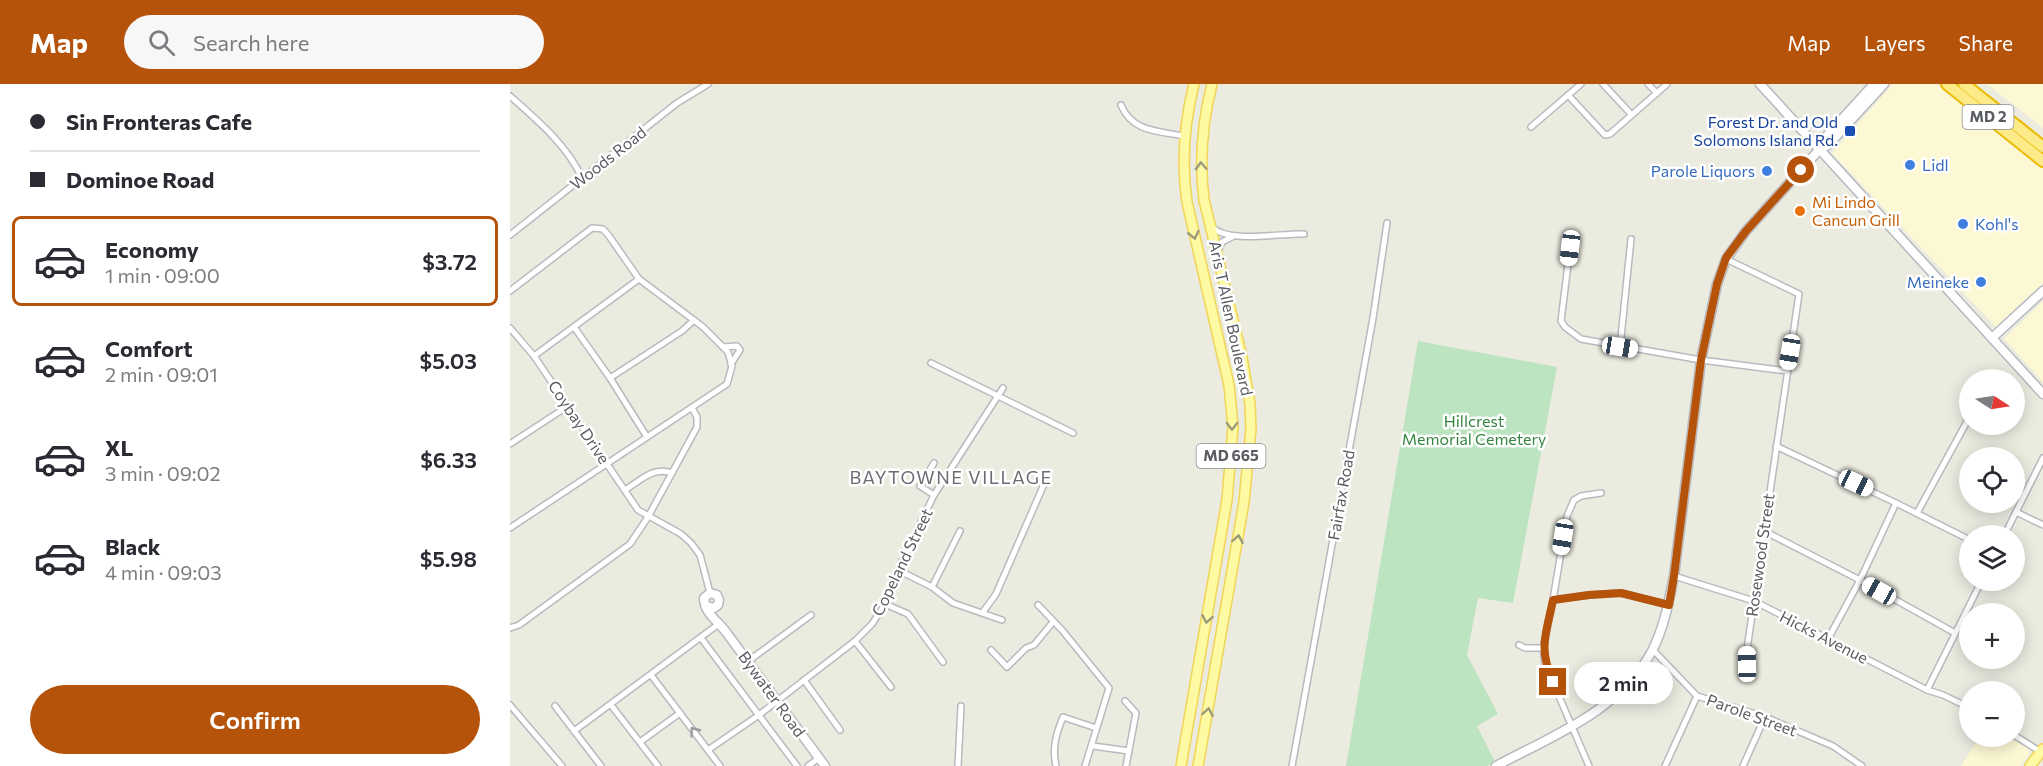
<!DOCTYPE html>
<meta charset="utf-8">
<style>
body{margin:0;font-family:Commissioner,sans-serif;background:#f7f7f7;color:#2b2b33;height:100vh;display:flex;flex-direction:column;font-size:22px;white-space:nowrap}
*{box-sizing:border-box;margin:0}
p{font-size:20px;color:#7c7c81}
.icon{flex:none;width:33px;height:33px;fill:none;stroke:currentColor;stroke-width:2;stroke-linecap:round;stroke-linejoin:round}
.map{position:relative;flex:1;overflow:hidden}
.panel{display:flex;flex-direction:column;background:#fff;width:510px}
.panel>*{flex:none}
.guide{display:grid;align-content:center;height:132px;padding:0 30px;background:#fff}
.needle{width:39px;rotate:102deg}
.buttons{position:absolute;left:1449px;top:285px;display:grid;gap:12px}
.buttons a{display:grid;place-items:center;width:66px;height:66px;border-radius:50%;background:#fff;box-shadow:0 3px 15px #0003;font-size:30px}
.end{position:absolute;width:27px;height:27px;margin:-14px;border:8px solid #b45309;background:#fff;box-shadow:0 0 0 3px #fff}
.from{border-radius:50%}
.bubble{position:absolute;height:42px;border-radius:21px;background:#fff;box-shadow:0 3px 15px #0003;font-size:20px;font-weight:600;line-height:42px;text-align:center}
.car{position:absolute;width:18px;height:36px;margin:-18px -9px;border-radius:8px;box-shadow:0 0 4px 2px #0007;background:linear-gradient(#fff 24%,#345 0 40%,#fff 0 76%,#345 0 86%,#fff 0)}
.guide b{display:flex;align-items:center;gap:21px;height:57px;font-size:22px}
.guide b+b{border-top:2px solid #e1e1e2}
.guide i{width:15px;height:15px;background:#2b2b33}
ul{padding:0;list-style:none}
li{display:flex;align-items:center;gap:18px;height:90px;margin:0 12px 9px;padding:0 18px;border:3px solid transparent;border-radius:9px}
li div{flex:1}
li b{display:block;font-size:22px}
li em{font-style:normal;font-weight:600}
li.on{border-color:#b45309}
li>.icon{width:54px;height:54px;stroke-width:1.5}
.cta{display:flex;gap:12px;margin-top:auto;padding:12px 30px}
.cta a{flex:1;height:69px;border-radius:36px;background:#b45309;color:#fff;font-size:24px;font-weight:600;line-height:69px;text-align:center}
header{display:flex;align-items:center;gap:36px;box-sizing:border-box;height:84px;padding:0 30px;background:#b45309;color:#fff}
header strong{font-size:28px}
nav{display:flex;gap:33px;margin-inline-start:auto;font-size:21px}
.search{width:420px;height:54px;background:#f7f7f7;display:flex;align-items:center;gap:15px;box-sizing:border-box;padding:0 21px;border-radius:33px;color:#7c7c81;font-size:22px}
main{display:flex;flex:1;min-height:0}
.map>svg:first-child{display:block}
.commercial{fill:#fdf8d4}
.green{fill:#bce4c1}
.lines{fill:none;stroke-linecap:round;stroke-linejoin:round}
.street-casing{stroke:#b8babf;stroke-width:8}
.secondary-casing{stroke:#b6b9bf;stroke-width:11}
.primary-casing{stroke:#f0d556;stroke-width:12}
.highway-casing{stroke:#ebbb02;stroke-width:14}
.street{stroke:#fff;stroke-width:5}
.secondary{stroke:#fff;stroke-width:8}
.primary{stroke:#fef9a3;stroke-width:9}
.highway{stroke:#fceb88;stroke-width:10}
.oneway{stroke:#9b9b7b}
.oneway2{stroke:#9b9da0}
.route{stroke:#b45309;stroke-width:8}
.transit-dot{fill:#1a4fb4;stroke:#fff;stroke-width:2}
.shop-dot{fill:#3f7fe0;stroke:#fff;stroke-width:2}
.food-dot{fill:#e8710a;stroke:#fff;stroke-width:2}
.labels{text-anchor:middle;stroke-width:5;stroke-linejoin:round;paint-order:stroke}
.shield{fill:#fff;stroke:#8b8d90;stroke-width:1.5}
.shield-label{font-size:15px;font-weight:bold;fill:#595c61}
.transit-label{font-size:16px;fill:#164399;stroke:#fff;text-anchor:end}
.street-label{font-size:16px;fill:#595c61;stroke:#fff}
.shop-label{font-size:16px;fill:#366cbe;stroke:#fff;text-anchor:start}
.food-label{font-size:16px;fill:#c56008;stroke:#fff;text-anchor:start}
.park-label{font-size:16px;fill:#358541;stroke:#fff}
.neighbourhood-label{font-size:18px;letter-spacing:1.5px;fill:#6a6e73;stroke:#fff}
</style>
<header>
<strong>Map</strong>
<div class="search"><svg class="icon" aria-label="search" viewBox="0 0 24 24"><circle cx="10" cy="10" r="6"/><path d="M15 15l6 6"/></svg>Search here</div>
<nav><a>Map</a><a>Layers</a><a>Share</a></nav>
</header>
<main>
<section class="panel">
<div class="guide">
<b><i class="from"></i>Sin Fronteras Cafe</b>
<b><i></i>Dominoe Road</b>
</div>
<ul>
<li class="on"><svg class="icon" aria-label="car" viewBox="0 0 24 24"><path d="M5 17H2v-5l4-1 3-4h7l3 4 3 1v5h-3M9 17h6M6 11h13"/><circle cx="7" cy="17" r="2"/><circle cx="17" cy="17" r="2"/></svg><div><b>Economy</b><p>1 min · 09:00</p></div><em>$3.72</em></li>
<li><svg class="icon" aria-label="car" viewBox="0 0 24 24"><path d="M5 17H2v-5l4-1 3-4h7l3 4 3 1v5h-3M9 17h6M6 11h13"/><circle cx="7" cy="17" r="2"/><circle cx="17" cy="17" r="2"/></svg><div><b>Comfort</b><p>2 min · 09:01</p></div><em>$5.03</em></li>
<li><svg class="icon" aria-label="car" viewBox="0 0 24 24"><path d="M5 17H2v-5l4-1 3-4h7l3 4 3 1v5h-3M9 17h6M6 11h13"/><circle cx="7" cy="17" r="2"/><circle cx="17" cy="17" r="2"/></svg><div><b>XL</b><p>3 min · 09:02</p></div><em>$6.33</em></li>
<li><svg class="icon" aria-label="car" viewBox="0 0 24 24"><path d="M5 17H2v-5l4-1 3-4h7l3 4 3 1v5h-3M9 17h6M6 11h13"/><circle cx="7" cy="17" r="2"/><circle cx="17" cy="17" r="2"/></svg><div><b>Black</b><p>4 min · 09:03</p></div><em>$5.98</em></li>
</ul>
<div class="cta"><a>Confirm</a></div>
</section>
<div class="map">
<svg width="1533" height="682" viewBox="0 0 1533 682">
<rect width="100%" height="100%" fill="#ecebe0"/>
<g class="commercial">
<path d="M1383 0H1426L1533 84V199L1486 243 1322 69Z"/>
<path d="M1477 0H1533V44Z"/>
<path d="M1533 217V298L1494 255Z"/>
<path d="M1470 653H1499L1518 664 1519 670 1510 682H1451Z"/>
</g>
<path class="green" d="M908 257 1047 283 1003 519 968 514 957 571 988 630 967 642 985 678 977 682H836Z"/>
<g class="lines">
<defs>
<g id="street">
<path d="M1093 0 1121 30"/>
<path d="M1138 0 1147 9"/>
<path d="M1058 11 1095 51 1100 50 1157 0"/>
<path d="M0 12C27 36 57 61 72 94"/>
<path d="M611 21C622 48 648 47 674 52"/>
<path d="M1021 43 1071 0"/>
<path d="M702 143C719 160 770 149 794 150"/>
<path d="M0 151 167 19 198 0"/>
<path d="M1060 164 1051 237 1055 243 1071 255 1191 276 1277 287"/>
<path d="M708 167 712 158 722 153"/>
<path d="M1216 175 1289 210 1237 565V580"/>
<path d="M0 207 82 144 93 145 99 152 129 195 193 243 218 268 222 282 217 300 0 444"/>
<path d="M64 243 100 294 137 353"/>
<path d="M0 244 24 272 128 426 171 450 181 459 190 471 200 509"/>
<path d="M213 263 227 262 230 266 221 280"/>
<path d="M1110 263 1121 155"/>
<path d="M24 272 129 195"/>
<path d="M421 279 563 349"/>
<path d="M100 294 172 247 184 236"/>
<path d="M0 360 58 322"/>
<path d="M1266 362 1386 419 1460 456"/>
<path d="M424 379 410 402 424 411"/>
<path d="M115 406C131 396 144 382 162 389"/>
<path d="M1506 428 1533 441"/>
<path d="M1407 429 1460 332"/>
<path d="M1254 447 1350 496 1445 549"/>
<path d="M1494 452 1533 374"/>
<path d="M388 486 422 503 443 519 492 536"/>
<path d="M1164 492 1244 517 1417 606 1433 611 1460 624"/>
<path d="M422 503 450 447"/>
<path d="M1043 516 1079 511 1111 509 1159 521"/>
<path d="M375 520 398 530 433 578"/>
<path d="M528 521 552 546 599 604 575 682"/>
<path d="M473 528 486 510 535 398"/>
<path d="M0 544 9 541 120 460 138 433 187 343V333L182 324"/>
<path d="M191 554 287 682"/>
<path d="M1318 555 1350 496 1386 419"/>
<path d="M345 557 381 603"/>
<path d="M1009 561 1015 564H1033"/>
<path d="M481 566 497 583 516 564 524 561 543 538"/>
<path d="M1143 566 1187 612 1255 633 1323 662 1352 682"/>
<path d="M237 578 301 531"/>
<path d="M141 591 210 682"/>
<path d="M294 596 330 646"/>
<path d="M1417 606 1472 496"/>
<path d="M615 617 626 629 616 682"/>
<path d="M0 621 52 682"/>
<path d="M101 621 148 682"/>
<path d="M45 622 91 682"/>
<path d="M64 647 210 539"/>
<path d="M1504 651 1531 668"/>
<path d="M130 658 170 629"/>
<path d="M583 662 619 667"/>
<path d="M198 666 249 631 345 557 362 540 375 520 388 486 424 411 493 304"/>
<path d="M298 682 309 674"/>
<path d="M448 682 451 622"/>
<path d="M546 682C542 664 546 650 553 633L586 644"/>
<path d="M782 682 863 234 877 139"/>
<path d="M1079 682 1035 580 1033 564 1043 516 1057 432 1064 416 1071 412 1091 409"/>
<path d="M1155 682 1187 612"/>
<path d="M1233 682 1255 633"/>
</g>
<g id="secondary">
<path d="M1250 0 1533 310"/>
<path d="M1309 66 1318 61 1374 0"/>
<path d="M1482 254 1533 207"/>
<path d="M197 522 204 524 208 521 209 516 207 511 200 509 194 514C194 529 208 537 216 548L315 682"/>
<path d="M986 682C1042 652 1111 626 1142 567 1154 544 1159 517 1164 492L1191 276 1207 200 1216 175 1236 147 1309 66 1313 56 1364 0"/>
</g>
<g id="primary">
<path d="M671 682 717 416 723 343 719 301 677 118C671 77 674 40 684 0"/>
<path d="M688 682 734 418 741 344 740 320 732 273 694 116C689 75 692 39 702 0"/>
<path d="M1520 682 1533 665"/>
</g>
<g id="highway">
<path d="M1437 0 1533 77"/>
<path d="M1454 0 1533 63"/>
</g>
</defs>
<use href="#street" class="street-casing"/>
<use href="#secondary" class="secondary-casing"/>
<use href="#primary" class="primary-casing"/>
<use href="#highway" class="highway-casing"/>
<use href="#street" class="street"/>
<use href="#secondary" class="secondary"/>
<use href="#primary" class="primary"/>
<use href="#highway" class="highway"/>
</g>
<defs><path id="oneway-chevron" d="M-2-3.5L2.5 0L-2 3.5" fill="none" stroke-width="1.6" stroke-linecap="round" stroke-linejoin="round" transform="scale(1.5)"/></defs>
<g class="oneway">
<use href="#oneway-chevron" transform="translate(691 82) rotate(-92)"/>
<use href="#oneway-chevron" transform="translate(684 151) rotate(77)"/>
<use href="#oneway-chevron" transform="translate(722 342) rotate(90)"/>
<use href="#oneway-chevron" transform="translate(728 455) rotate(-80)"/>
<use href="#oneway-chevron" transform="translate(697 535) rotate(100)"/>
<use href="#oneway-chevron" transform="translate(698 628) rotate(-80)"/>
</g>
<use class="oneway2" href="#oneway-chevron" transform="translate(184 647) rotate(-127)"/>
<g class="lines">
<path class="route" d="M1043 598C1028 563 1036 551 1043 516L1079 511 1111 509 1159 521 1164 492 1191 276 1207 200 1216 174 1236 147 1291 86"/>
</g>
<rect class="transit-dot" x="1334" y="41" width="12" height="12" rx="3"/>
<g class="shop-dot">
<circle cx="1400" cy="81" r="6"/>
<circle cx="1257" cy="87" r="6"/>
<circle cx="1453" cy="140" r="6"/>
<circle cx="1471" cy="198" r="6"/>
</g>
<circle class="food-dot" cx="1290" cy="127" r="6"/>
<g class="labels">
<g class="shield">
<rect x="1452.5" y="21" width="51" height="24" rx="4.5"/>
<rect x="686.5" y="360" width="69" height="24" rx="4.5"/>
</g>
<g class="shield-label">
<text x="1478" y="38">MD 2</text>
<text x="721" y="377">MD 665</text>
</g>
<g class="transit-label">
<text x="1328" y="44">Forest Dr. and Old<tspan x="1328" dy="18">Solomons Island Rd.</tspan></text>
</g>
<g class="street-label">
<text transform="translate(98 74) rotate(-38)" y="6">Woods Road</text>
<text transform="translate(721 234) rotate(78)" y="6">Aris T Allen Boulevard</text>
<text transform="translate(69 338) rotate(56)" y="6">Coybay Drive</text>
<text transform="translate(831 411) rotate(-80)" y="6">Fairfax Road</text>
<text transform="translate(1250 471) rotate(-82)" y="6">Rosewood Street</text>
<text transform="translate(392 478) rotate(-64)" y="6">Copeland Street</text>
<text transform="translate(1314 553) rotate(27)" y="6">Hicks Avenue</text>
<text transform="translate(262 610) rotate(54)" y="6">Bywater Road</text>
<text transform="translate(1242 631) rotate(20)" y="6">Parole Street</text>
</g>
<g class="shop-label">
<text x="1412" y="87">Lidl</text>
<text x="1245" y="93" text-anchor="end">Parole Liquors</text>
<text x="1465" y="146">Kohl's</text>
<text x="1459" y="204" text-anchor="end">Meineke</text>
</g>
<g class="food-label">
<text x="1302" y="124">Mi Lindo<tspan x="1302" dy="18">Cancun Grill</tspan></text>
</g>
<g class="park-label">
<text x="964" y="343">Hillcrest<tspan x="964" dy="18">Memorial Cemetery</tspan></text>
</g>
<g class="neighbourhood-label">
<text x="441" y="400">BAYTOWNE VILLAGE</text>
</g>
</g>
</svg>
<div class="buttons">
<a><svg class="needle" viewBox="-14 -14 28 28"><path d="M0-13l5 13h-10z" fill="#e53935"/><path d="M0 13l5-13h-10z" fill="#7c7c81"/></svg></a>
<a><svg class="icon" aria-label="locate" viewBox="0 0 24 24"><circle cx="12" cy="12" r="6"/><path d="M12 2v4M12 18v4M2 12h4M18 12h4"/></svg></a>
<a><svg class="icon" aria-label="layers" viewBox="0 0 24 24"><path d="M12 4l9 5-9 5-9-5zM3 14l9 5 9-5"/></svg></a>
<a>+</a>
<a>−</a>
</div>
<i class="end from" style="left:1291px;top:86px"></i>
<i class="end" style="left:1043px;top:598px"></i>
<div class="bubble" style="left:1064px;top:578px;width:99px">2 min</div>
<i class="car" style="left:1060px;top:164px;rotate:187deg"></i>
<i class="car" style="left:1110px;top:263px;rotate:99deg"></i>
<i class="car" style="left:1280px;top:268px;rotate:189deg"></i>
<i class="car" style="left:1346px;top:399px;rotate:115deg"></i>
<i class="car" style="left:1053px;top:453px;rotate:189deg"></i>
<i class="car" style="left:1369px;top:507px;rotate:299deg"></i>
<i class="car" style="left:1237px;top:580px;rotate:359deg"></i>
</div>
</main>
